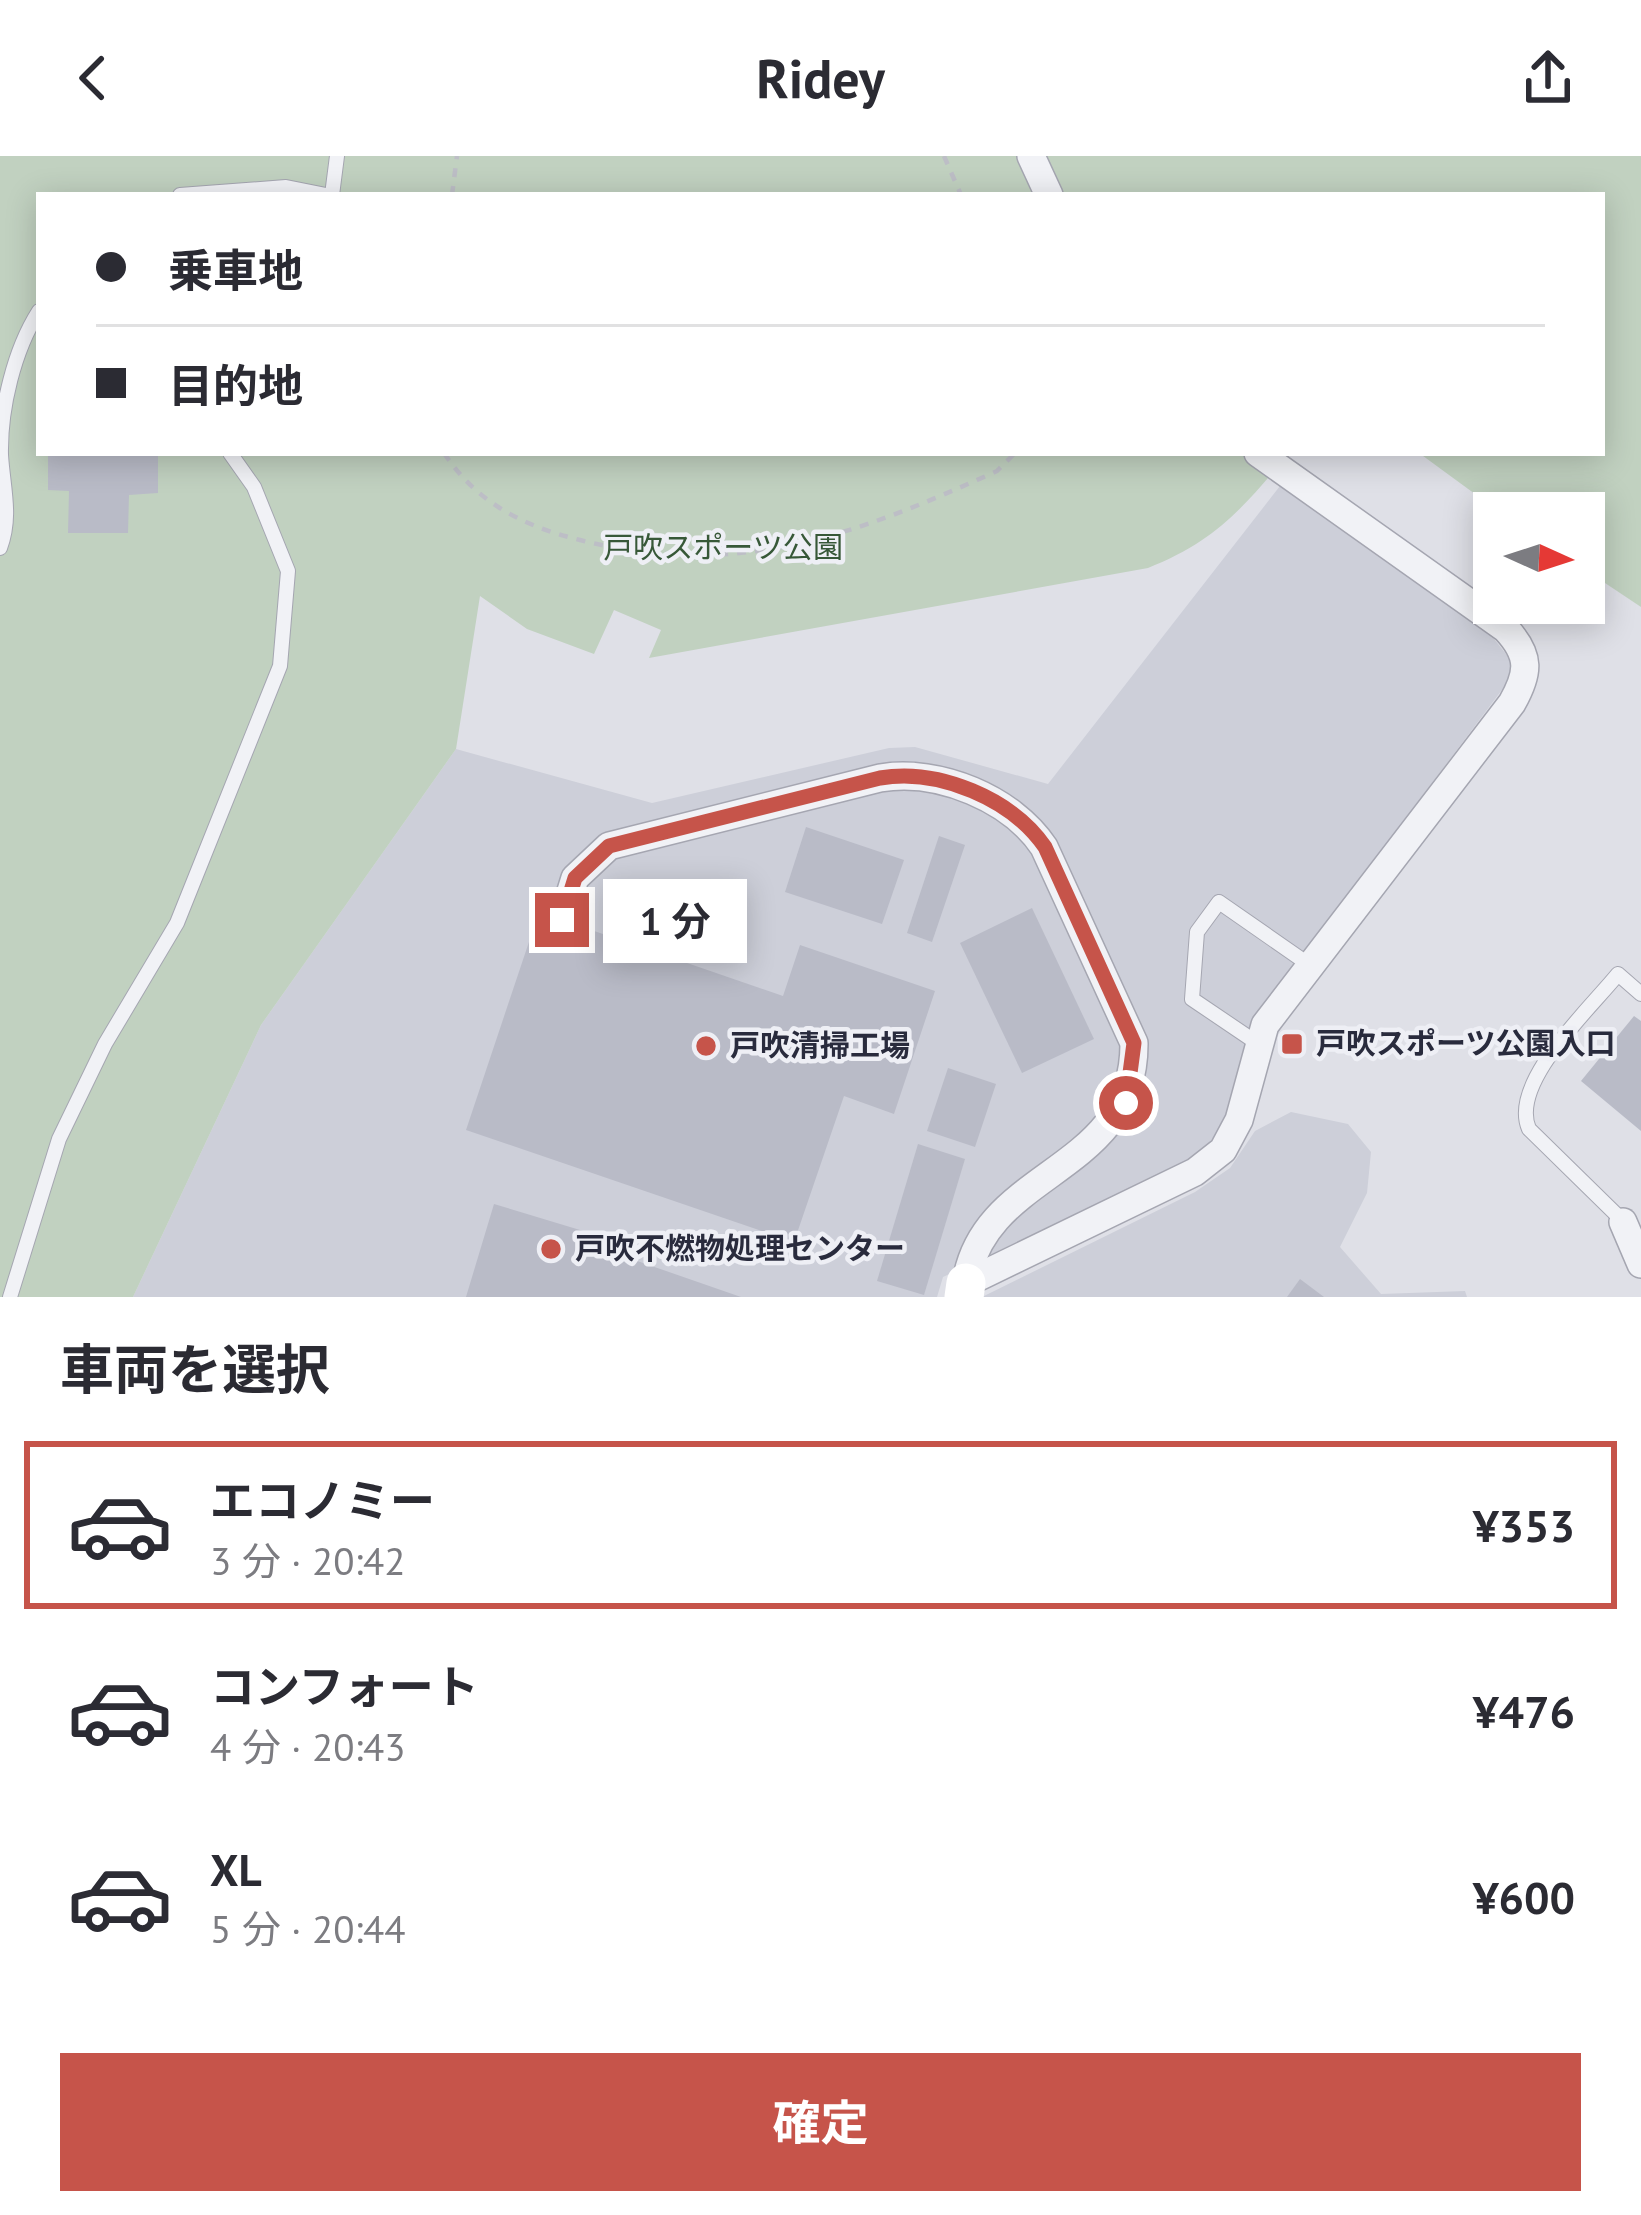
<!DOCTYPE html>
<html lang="ja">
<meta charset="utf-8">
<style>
body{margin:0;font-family:"PT Sans","Noto Sans JP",sans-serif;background:#f2f2f3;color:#2b2b33;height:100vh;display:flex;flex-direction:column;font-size:45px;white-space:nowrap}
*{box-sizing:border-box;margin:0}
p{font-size:39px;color:#7c7c81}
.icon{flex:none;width:66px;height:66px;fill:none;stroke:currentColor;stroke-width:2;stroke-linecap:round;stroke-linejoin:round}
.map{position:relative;height:1141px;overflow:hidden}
.details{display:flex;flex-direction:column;background:#fff;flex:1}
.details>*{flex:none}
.top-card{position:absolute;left:36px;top:36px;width:1569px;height:264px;border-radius:0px;box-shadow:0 6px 30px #0003;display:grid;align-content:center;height:264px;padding:0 60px;background:#fff}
.needle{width:78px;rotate:93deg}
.controls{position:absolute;left:1473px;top:336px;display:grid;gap:24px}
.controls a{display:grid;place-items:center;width:132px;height:132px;border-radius:0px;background:#fff;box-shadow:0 6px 30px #0003;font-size:60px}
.end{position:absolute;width:54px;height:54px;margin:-27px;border:15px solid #c6544a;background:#fff;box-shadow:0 0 0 6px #fff}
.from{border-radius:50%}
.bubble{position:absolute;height:84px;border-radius:0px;background:#fff;box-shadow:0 6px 30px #0003;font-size:39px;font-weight:700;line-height:84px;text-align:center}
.top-card b{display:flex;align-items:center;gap:42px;height:114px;font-size:45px}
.top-card b+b{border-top:3px solid #e1e1e2}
.top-card i{width:30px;height:30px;background:#2b2b33}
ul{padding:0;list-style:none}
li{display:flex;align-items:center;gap:36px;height:168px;margin:0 24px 18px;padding:0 36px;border:6px solid transparent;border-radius:0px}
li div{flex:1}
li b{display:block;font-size:45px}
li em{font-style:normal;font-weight:700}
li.selected{border-color:#c6544a}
li>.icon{width:108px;height:108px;stroke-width:1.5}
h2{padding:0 60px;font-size:54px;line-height:144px}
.primary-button{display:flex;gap:24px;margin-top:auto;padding:24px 60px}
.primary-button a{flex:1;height:138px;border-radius:0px;background:#c6544a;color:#fff;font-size:48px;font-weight:700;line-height:138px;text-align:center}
header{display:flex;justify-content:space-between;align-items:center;height:156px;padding:0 60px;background:#fff;font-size:54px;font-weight:700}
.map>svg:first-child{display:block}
.built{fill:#cdcfd9}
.green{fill:#c1d1c0}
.building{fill:#b9bbc7}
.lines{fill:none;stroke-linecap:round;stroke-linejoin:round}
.lane-casing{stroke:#a5a6b1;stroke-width:16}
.street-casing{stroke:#a5a6b1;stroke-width:30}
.path{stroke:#bdbec6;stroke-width:4.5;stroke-dasharray:9 9;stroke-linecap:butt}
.lane{stroke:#f1f2f6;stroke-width:14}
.street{stroke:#f1f2f6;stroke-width:27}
.secondary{stroke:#fff;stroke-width:39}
.route{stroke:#c6544a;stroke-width:15}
.poi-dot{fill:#c6544a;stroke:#eeeff5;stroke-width:4.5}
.labels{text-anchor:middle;stroke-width:9;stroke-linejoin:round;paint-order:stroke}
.park-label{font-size:30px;fill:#375838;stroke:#eeeff5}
.poi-label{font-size:30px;font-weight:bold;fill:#292b3d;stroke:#eeeff5;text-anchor:start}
</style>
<header><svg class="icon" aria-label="back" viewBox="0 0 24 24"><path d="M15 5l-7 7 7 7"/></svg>Ridey<svg class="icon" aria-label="share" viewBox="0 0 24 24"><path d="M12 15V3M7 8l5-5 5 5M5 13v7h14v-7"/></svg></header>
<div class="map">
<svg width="1641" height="1141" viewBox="0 0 1641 1141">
<rect width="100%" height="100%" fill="#dfe0e7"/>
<g class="built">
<path d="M1280 330 1482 468 1510 503V523L1254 865 1227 964 1197 1002 943 1121 937 1141H133L261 869 456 593 652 647 889 592 915 591 1048 628Z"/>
<path d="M1291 956 1348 968 1371 996 1367 1037 1340 1091 1381 1138 1465 1135 1467 1141H982L1195 1036 1230 1012 1255 975Z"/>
</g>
<path class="green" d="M0 0H1641V451L1584 413V357H1501L1419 297H1602V39H39V297H1289C1243 352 1216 385 1148 412L649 502 661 474 614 454 594 498 527 473 480 440 456 593 261 869 133 1141H0Z"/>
<g class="building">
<path d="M48 297H158V337L129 339 128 377H68L69 335 48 334Z"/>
<path d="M806 671 904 704 882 768 785 736Z"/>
<path d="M939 680 965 689 932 786 907 777Z"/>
<path d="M1032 752 1094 883 1022 917 960 787Z"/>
<path d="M539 756 783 840 800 789 935 835 894 958 844 940 794 1086 466 974Z"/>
<path d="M1634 860 1641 865V975L1581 925Z"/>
<path d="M948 912 996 928 975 991 927 975Z"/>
<path d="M918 988 965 1003 924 1139 877 1125Z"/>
<path d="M494 1048 623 1087 620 1099 741 1141H466Z"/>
<path d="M1300 1123 1324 1141H1287Z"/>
</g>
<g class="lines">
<defs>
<g id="lane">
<path d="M180 39 286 31 326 39"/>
<path d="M332 39 337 0"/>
<path d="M0 392C12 360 3 332 1 299 0 253 14 194 39 155"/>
<path d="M1260 889 1192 843 1197 776 1219 746 1311 810"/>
<path d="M1626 1068 1529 973C1509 927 1589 854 1618 818L1641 838"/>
<path d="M10 1141 59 983 105 888 177 767 280 510 288 415 254 331 230 297"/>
</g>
<g id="street">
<path d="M1031 0 1049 39"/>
<path d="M562 764 575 722 609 690 880 622C939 612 1012 643 1044 691L1134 887C1135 1019 983 1012 966 1127"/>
<path d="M1623 1066 1641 1108"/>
<path d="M966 1127 1195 1016 1223 994 1239 964 1265 869 1512 547C1529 517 1531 500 1506 473L1258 297"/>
</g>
</defs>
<use href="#lane" class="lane-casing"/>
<use href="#street" class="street-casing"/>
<g class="path">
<path d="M944 0 961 39"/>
<path d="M452 39 457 0"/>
<path d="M444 297C477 347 523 370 580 384 736 424 856 379 997 315L1015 297"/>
</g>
<use href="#lane" class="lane"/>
<use href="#street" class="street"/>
<path class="secondary" d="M964 1141 966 1127"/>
</g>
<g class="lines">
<path class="route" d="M562 764 575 722 609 690 880 622C939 612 1012 643 1045 691L1134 887 1126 947"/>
</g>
<g class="poi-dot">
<rect x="1280" y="876" width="24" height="24" rx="6"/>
<circle cx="706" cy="890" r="12"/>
<circle cx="551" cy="1093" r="12"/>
</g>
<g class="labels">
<g class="park-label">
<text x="723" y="402">戸吹スポーツ公園</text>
</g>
<g class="poi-label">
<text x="1316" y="898">戸吹スポーツ公園入口</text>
<text x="730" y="900">戸吹清掃工場</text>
<text x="575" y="1103">戸吹不燃物処理センター</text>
</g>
</g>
</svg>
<div class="controls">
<a><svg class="needle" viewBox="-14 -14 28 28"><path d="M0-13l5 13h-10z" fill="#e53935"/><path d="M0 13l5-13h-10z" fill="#7c7c81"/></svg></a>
</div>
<i class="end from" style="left:1126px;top:947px"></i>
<i class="end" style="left:562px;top:764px"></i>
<div class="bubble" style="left:603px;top:723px;width:144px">1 分</div>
<div class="top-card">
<b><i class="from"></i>乗車地</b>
<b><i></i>目的地</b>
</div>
</div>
<section class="details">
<h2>車両を選択</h2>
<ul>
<li class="selected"><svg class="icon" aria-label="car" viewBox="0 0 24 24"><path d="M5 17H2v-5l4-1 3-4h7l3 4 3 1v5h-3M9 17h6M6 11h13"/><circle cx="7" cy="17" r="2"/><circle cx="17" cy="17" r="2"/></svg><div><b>エコノミー</b><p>3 分 · 20:42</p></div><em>¥353</em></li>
<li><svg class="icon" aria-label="car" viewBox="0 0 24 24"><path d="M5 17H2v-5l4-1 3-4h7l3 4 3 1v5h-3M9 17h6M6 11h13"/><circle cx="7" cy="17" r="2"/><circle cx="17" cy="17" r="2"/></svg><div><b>コンフォート</b><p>4 分 · 20:43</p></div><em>¥476</em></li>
<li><svg class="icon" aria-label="car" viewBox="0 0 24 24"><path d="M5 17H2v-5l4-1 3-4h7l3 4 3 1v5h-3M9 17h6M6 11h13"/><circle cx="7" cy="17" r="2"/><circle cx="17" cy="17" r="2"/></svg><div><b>XL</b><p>5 分 · 20:44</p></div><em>¥600</em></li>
</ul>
<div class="primary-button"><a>確定</a></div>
</section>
